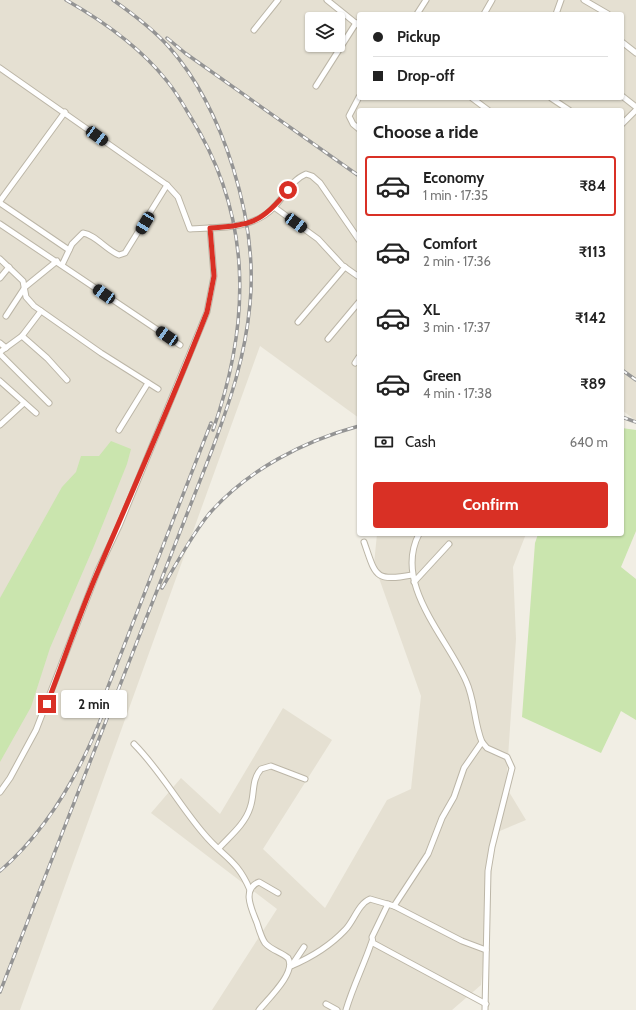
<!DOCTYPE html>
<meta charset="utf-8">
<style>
body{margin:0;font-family:Cabin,sans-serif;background:#f6f6f6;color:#222;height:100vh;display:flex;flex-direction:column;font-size:15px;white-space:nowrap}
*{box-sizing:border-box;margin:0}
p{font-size:13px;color:#767676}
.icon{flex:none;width:22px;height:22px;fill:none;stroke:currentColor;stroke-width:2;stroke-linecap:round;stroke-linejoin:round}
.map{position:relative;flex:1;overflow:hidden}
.drawer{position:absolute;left:357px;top:108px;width:267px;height:428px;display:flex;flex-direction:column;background:#fff;border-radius:4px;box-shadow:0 1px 3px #0004}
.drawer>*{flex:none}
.hud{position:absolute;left:357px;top:12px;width:267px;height:88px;border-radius:4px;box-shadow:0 1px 3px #0004;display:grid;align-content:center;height:88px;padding:0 16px;background:#fff}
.tools{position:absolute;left:305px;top:12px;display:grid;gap:8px}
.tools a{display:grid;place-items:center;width:40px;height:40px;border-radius:4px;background:#fff;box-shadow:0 1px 3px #0004;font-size:20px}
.end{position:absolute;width:18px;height:18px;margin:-9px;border:5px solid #d93025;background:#fff;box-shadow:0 0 0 2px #fff}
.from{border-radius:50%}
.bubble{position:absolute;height:28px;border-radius:4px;background:#fff;box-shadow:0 1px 3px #0004;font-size:13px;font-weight:800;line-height:28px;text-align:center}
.car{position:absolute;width:12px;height:24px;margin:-12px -6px;border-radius:5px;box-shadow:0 0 3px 1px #0007;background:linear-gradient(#222 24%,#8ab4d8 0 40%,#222 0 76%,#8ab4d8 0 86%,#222 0)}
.hud b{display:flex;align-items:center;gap:14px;height:38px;font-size:15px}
.hud b+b{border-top:1px solid #e0e0e0}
.hud i{width:10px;height:10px;background:#222}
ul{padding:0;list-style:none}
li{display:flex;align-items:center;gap:12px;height:60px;margin:0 8px 6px;padding:0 8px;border:2px solid transparent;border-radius:4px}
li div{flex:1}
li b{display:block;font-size:15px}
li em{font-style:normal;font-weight:800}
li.selected{border-color:#d93025}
li>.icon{width:36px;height:36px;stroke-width:1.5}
h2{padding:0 16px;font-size:18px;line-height:48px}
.pay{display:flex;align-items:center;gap:10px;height:44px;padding:0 16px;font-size:15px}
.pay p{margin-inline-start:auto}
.cta{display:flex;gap:8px;margin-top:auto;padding:8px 16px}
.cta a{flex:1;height:46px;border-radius:4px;background:#d93025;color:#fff;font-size:16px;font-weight:800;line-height:46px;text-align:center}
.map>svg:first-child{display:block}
.residential{fill:#e5e0d2;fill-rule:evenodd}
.green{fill:#cae5ae}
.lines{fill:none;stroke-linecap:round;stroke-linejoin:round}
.street-casing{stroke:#bcb6a7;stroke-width:7}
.street{stroke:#fff;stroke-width:5}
.rail-casing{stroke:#949494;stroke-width:3.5}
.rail{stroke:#fff;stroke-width:2;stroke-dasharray:6;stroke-linecap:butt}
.route{stroke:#d93025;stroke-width:5}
</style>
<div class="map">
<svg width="636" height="1010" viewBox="0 0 636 1010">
<rect width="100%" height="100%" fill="#f1eee4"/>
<g class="residential">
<path d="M0 0H636V421L622 410V110H359V418L260 346 20 1010H0ZM359 14H622V98H359ZM312 19H338V45H312Z"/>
<path d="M377 534H526L513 567 516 639 506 787 526 820 495 833 481 985 452 1010H212L277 909 151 813 181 778 220 814 283 708 332 740 263 849 325 908 387 800 411 789 421 696 374 564Z"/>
</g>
<g class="green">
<path d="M622 428 636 430V531L621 567 636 579V720L621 711 601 753 522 717 535 543 538 534H622Z"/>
<path d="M111 441 131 449 127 464 94 546 50 648 31 707 0 762V598L62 487 76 472 81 456H99Z"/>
</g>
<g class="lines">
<defs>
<g id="street">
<path d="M327 0 358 25"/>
<path d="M584 0 608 14"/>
<path d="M417 14 426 0"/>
<path d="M484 14 492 0"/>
<path d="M556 14 561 0"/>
<path d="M254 30 278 0"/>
<path d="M622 42 636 53"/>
<path d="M0 68 167 185 178 197 190 229C219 227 253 230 274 207 285 196 291 180 306 174L312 176 320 183 359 240"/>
<path d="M316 86 356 23"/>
<path d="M622 96 636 107"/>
<path d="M359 97 349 116 353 124 359 129"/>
<path d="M472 98 488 110"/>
<path d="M551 98 569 110"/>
<path d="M622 124 636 110"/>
<path d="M0 201 65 112"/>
<path d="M0 203 69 250"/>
<path d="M274 207 318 239 342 265 359 277"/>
<path d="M0 224 180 345"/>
<path d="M0 259 23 281 26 297 34 306 101 353 158 389"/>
<path d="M62 265 72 244 83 233C96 235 106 250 119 255L125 253 167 185"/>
<path d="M0 278 9 267"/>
<path d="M6 316 25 287 57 261"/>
<path d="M298 322 345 267"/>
<path d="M22 336 47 358 67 380"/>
<path d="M328 339 359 302"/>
<path d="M0 343 6 348"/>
<path d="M0 352 22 336 41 311"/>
<path d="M0 354 49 403"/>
<path d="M355 363 359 357"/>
<path d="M0 381 36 413"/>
<path d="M0 425 24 403"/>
<path d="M119 430 148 383"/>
<path d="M419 534C393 584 446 636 466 681 475 700 474 723 482 742L487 748 507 757 512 768 492 847 488 871 485 1010"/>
<path d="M364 542C376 576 374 582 412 575"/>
<path d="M414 582 449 544"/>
<path d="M134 744C161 771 179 805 204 834 223 857 237 859 250 890"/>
<path d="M0 792 10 778 36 730 98 570 119 526 207 312 214 276 210 228"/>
<path d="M219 848C230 836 245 824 250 808 255 795 251 780 261 769L271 766 305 779"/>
<path d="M388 904 372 937 373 943 486 1004"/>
<path d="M394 906 428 854 442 818 454 797 464 768 482 742"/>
<path d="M292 965 304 947"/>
<path d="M291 966C312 957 329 947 345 930 354 921 358 904 370 899L394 906 462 941 486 950"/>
<path d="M326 1004 337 1010"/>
<path d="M259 1010C268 999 297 972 288 958 281 952 271 950 265 943 261 937 259 929 257 923 252 910 241 889 259 882L278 893"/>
<path d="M346 1010C353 986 364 965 372 941"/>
</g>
</defs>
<use href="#street" class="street-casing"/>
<use href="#street" class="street"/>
<defs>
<g id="rail">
<path d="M66 0C103 21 140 47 167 81 176 92 183 104 190 116 253 216 251 322 213 430"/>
<path d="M167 38 185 53 359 176"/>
<path d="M622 370 636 380"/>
<path d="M622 417 636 422"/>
<path d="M162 588C177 563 191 536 209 514 247 470 304 441 359 426"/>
<path d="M97 715 211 423"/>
<path d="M0 871C50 828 82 769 105 708"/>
<path d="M0 992 212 450C230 401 245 358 250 304 258 222 224 109 169 47 153 29 133 14 113 0"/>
</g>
</defs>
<use href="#rail" class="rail-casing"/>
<use href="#rail" class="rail"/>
</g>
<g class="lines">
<path class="route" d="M47 704C64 660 79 615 98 571 135 485 173 399 207 312L214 276 210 228C251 225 262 223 288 190"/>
</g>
</svg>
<div class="tools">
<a><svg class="icon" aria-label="layers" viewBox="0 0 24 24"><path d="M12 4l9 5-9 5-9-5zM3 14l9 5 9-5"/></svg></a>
</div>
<i class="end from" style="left:288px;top:190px"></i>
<i class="end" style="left:47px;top:704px"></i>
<div class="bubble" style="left:61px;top:690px;width:66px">2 min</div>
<i class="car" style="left:97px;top:136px;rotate:126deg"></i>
<i class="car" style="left:145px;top:223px;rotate:211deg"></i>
<i class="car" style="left:296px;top:223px;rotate:126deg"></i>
<i class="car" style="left:104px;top:294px;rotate:305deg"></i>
<i class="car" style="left:167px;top:336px;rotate:304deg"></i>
<div class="hud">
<b><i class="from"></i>Pickup</b>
<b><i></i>Drop-off</b>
</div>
<section class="drawer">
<h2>Choose a ride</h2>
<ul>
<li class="selected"><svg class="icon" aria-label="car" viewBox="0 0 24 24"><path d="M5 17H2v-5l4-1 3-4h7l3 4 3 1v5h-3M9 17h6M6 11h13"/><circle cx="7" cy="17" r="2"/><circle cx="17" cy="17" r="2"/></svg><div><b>Economy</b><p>1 min · 17:35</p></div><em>₹84</em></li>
<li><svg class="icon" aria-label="car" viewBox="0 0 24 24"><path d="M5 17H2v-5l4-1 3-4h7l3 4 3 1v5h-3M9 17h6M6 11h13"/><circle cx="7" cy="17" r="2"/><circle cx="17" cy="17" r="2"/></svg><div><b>Comfort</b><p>2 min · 17:36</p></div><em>₹113</em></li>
<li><svg class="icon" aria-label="car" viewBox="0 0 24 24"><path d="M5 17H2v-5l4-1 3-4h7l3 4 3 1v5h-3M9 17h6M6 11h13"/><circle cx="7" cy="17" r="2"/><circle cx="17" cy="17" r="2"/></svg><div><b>XL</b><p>3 min · 17:37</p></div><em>₹142</em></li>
<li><svg class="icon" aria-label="car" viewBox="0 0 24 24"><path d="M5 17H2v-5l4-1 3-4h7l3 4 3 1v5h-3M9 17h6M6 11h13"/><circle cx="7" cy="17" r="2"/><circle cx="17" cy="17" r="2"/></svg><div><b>Green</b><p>4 min · 17:38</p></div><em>₹89</em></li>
</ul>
<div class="pay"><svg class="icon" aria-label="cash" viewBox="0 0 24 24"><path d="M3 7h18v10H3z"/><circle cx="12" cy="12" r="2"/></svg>Cash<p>640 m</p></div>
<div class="cta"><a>Confirm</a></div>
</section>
</div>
